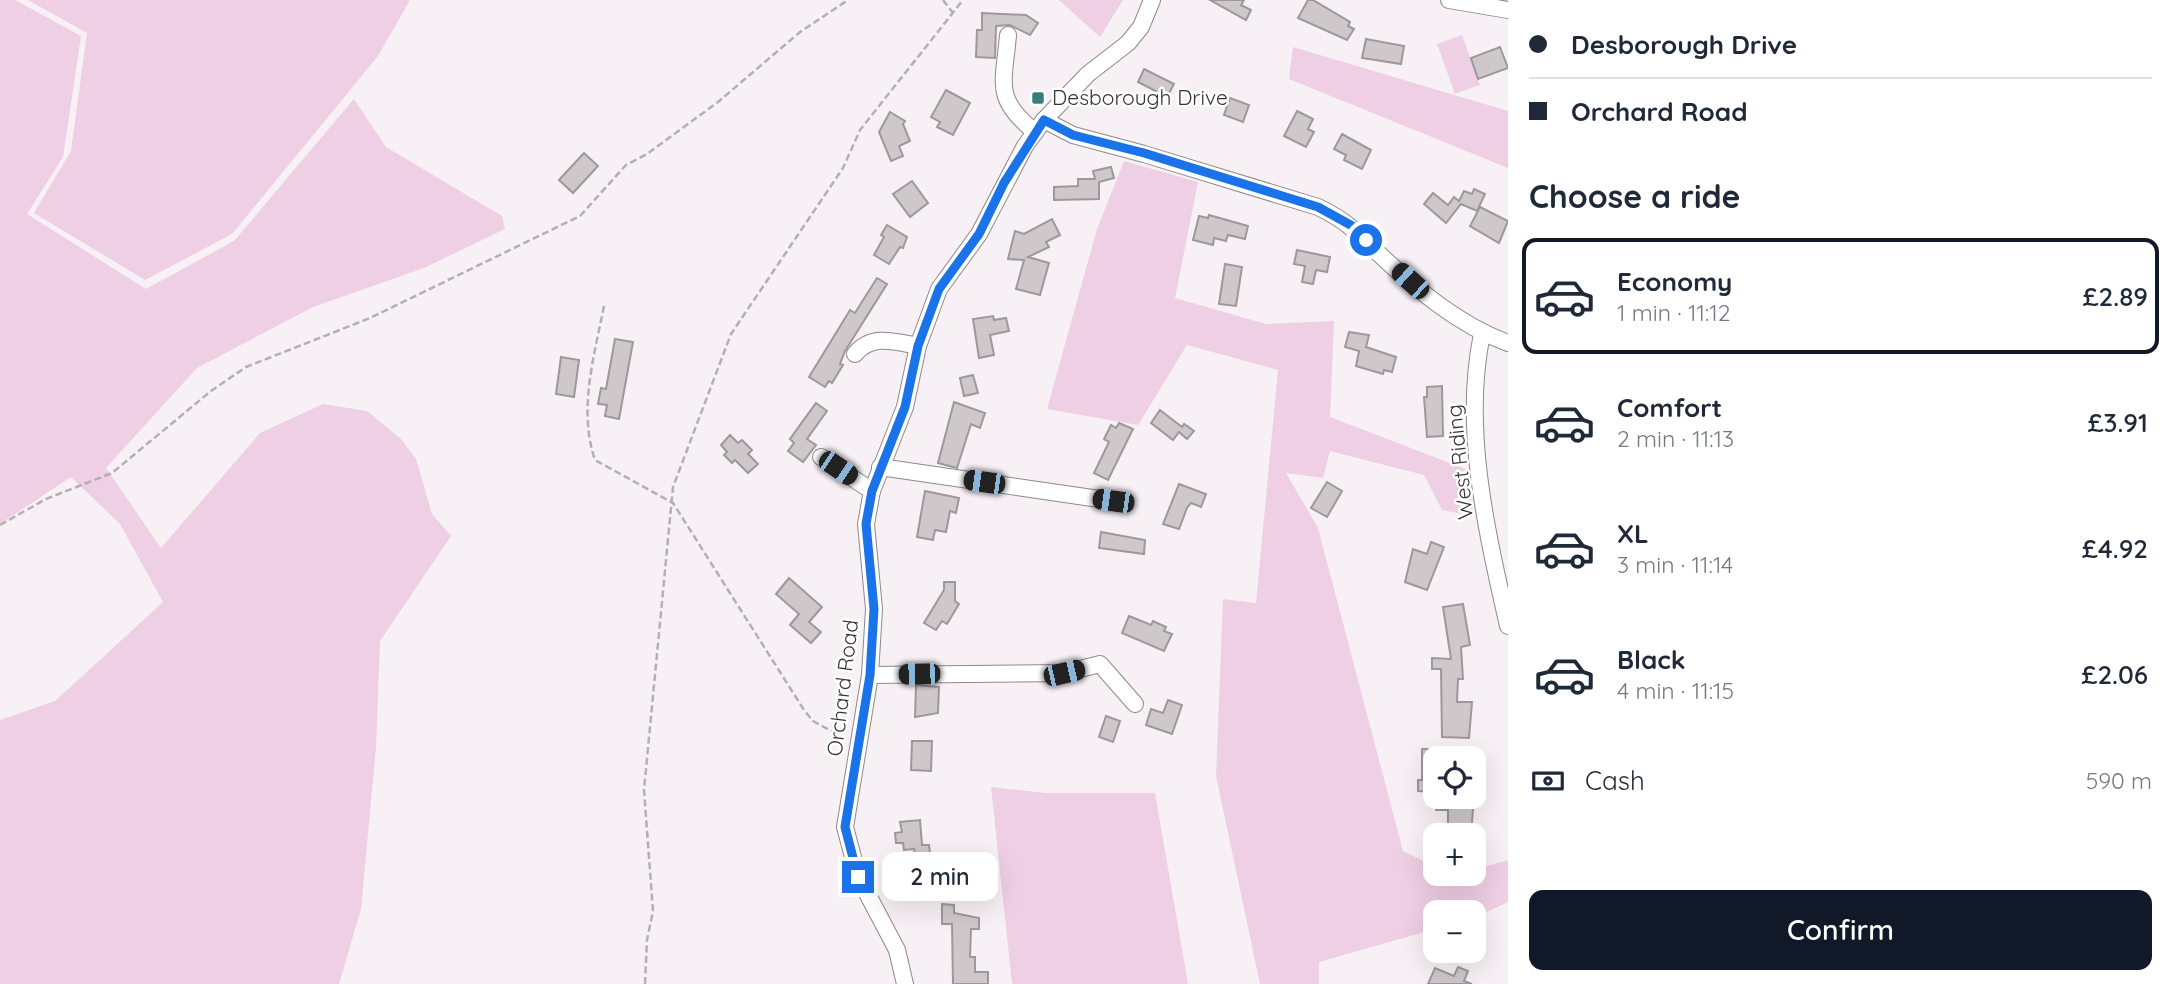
<!DOCTYPE html>
<meta charset="utf-8">
<style>
body{margin:0;font-family:Quicksand,sans-serif;background:#f2f2f3;color:#1f2937;height:100vh;display:flex;flex-direction:column;font-size:26px;white-space:nowrap}
*{box-sizing:border-box;margin:0}
p{font-size:23px;color:#747a83}
.icon{flex:none;width:38px;height:38px;fill:none;stroke:currentColor;stroke-width:2;stroke-linecap:round;stroke-linejoin:round}
.map{position:relative;flex:1;overflow:hidden}
.panel{display:flex;flex-direction:column;background:#fff;width:665px}
.panel>*{flex:none}
.hud{display:grid;align-content:center;height:154px;padding:0 21px;background:#fff}
.fabs{position:absolute;left:1423px;top:746px;display:grid;gap:14px}
.fabs a{display:grid;place-items:center;width:63px;height:63px;border-radius:14px;background:#fff;box-shadow:0 7px 28px #0002;font-size:35px}
.end{position:absolute;width:32px;height:32px;margin:-16px;border:9px solid #1a73e8;background:#fff;box-shadow:0 0 0 4px #fff}
.from{border-radius:50%}
.bubble{position:absolute;height:49px;border-radius:14px;background:#fff;box-shadow:0 7px 28px #0002;font-size:23px;font-weight:600;line-height:49px;text-align:center}
.car{position:absolute;width:21px;height:42px;margin:-21px -10px;border-radius:9px;box-shadow:0 0 5px 2px #0007;background:linear-gradient(#222 24%,#8ab4d8 0 40%,#222 0 76%,#8ab4d8 0 86%,#222 0)}
.hud b{display:flex;align-items:center;gap:24px;height:66px;font-size:26px}
.hud b+b{border-top:2px solid #e0e1e3}
.hud i{width:18px;height:18px;background:#1f2937}
ul{padding:0;list-style:none}
li{display:flex;align-items:center;gap:21px;height:116px;margin:0 14px 10px;padding:0 7px;border:4px solid transparent;border-radius:14px}
li div{flex:1}
li b{display:block;font-size:26px}
li em{font-style:normal;font-weight:600}
li.active{border-color:#111827}
li>.icon{width:63px;height:63px;stroke-width:1.5}
h2{padding:0 21px;font-size:32px;line-height:84px}
.pay{display:flex;align-items:center;gap:18px;height:77px;padding:0 21px;font-size:26px}
.pay p{margin-inline-start:auto}
.cta{display:flex;gap:14px;margin-top:auto;padding:14px 21px}
.cta a{flex:1;height:80px;border-radius:14px;background:#111827;color:#fff;font-size:28px;font-weight:600;line-height:80px;text-align:center}
main{display:flex;flex:1;min-height:0}
.map>svg:first-child{display:block}
.green{fill:#eecfe3}
.building{fill:#cec8cb;stroke:#9d989b;stroke-width:2}
.lines{fill:none;stroke-linecap:round;stroke-linejoin:round}
.minor-casing{stroke:#8e888c;stroke-width:18}
.path{stroke:#b4afb2;stroke-width:2.5;stroke-dasharray:7 3.5;stroke-linecap:butt}
.minor{stroke:#fff;stroke-width:16}
.route{stroke:#1a73e8;stroke-width:9}
.poi-dot{fill:#377f7b;stroke:#fff;stroke-width:2.5}
.labels{text-anchor:middle;stroke-width:5;stroke-linejoin:round;paint-order:stroke}
.poi-label{font-size:21px;fill:#353234;stroke:#fff;text-anchor:start}
.street-label{font-size:21px;fill:#353234;stroke:#fff}
</style>
<main>
<div class="map">
<svg width="1508" height="984" viewBox="0 0 1508 984">
<rect width="100%" height="100%" fill="#f7f1f5"/>
<g class="green">
<path d="M0 0H15L81 36 63 157 27 214 146 289 234 241 354 99 386 147 502 216 505 229 424 268 313 307 197 368 106 468 161 548 260 433 323 404 367 411 401 439 416 459 432 514 451 536 380 641 376 747 361 909 339 984H0V720L55 701 163 602 120 524 71 477 0 524Z"/>
<path d="M28 0H410L378 56 232 234 145 280 34 213 71 151 87 33Z"/>
<path d="M1059 0H1123L1100 37Z"/>
<path d="M1462 35 1480 85 1455 94 1437 44Z"/>
<path d="M1293 47 1508 111V168L1289 79Z"/>
<path d="M1124 161 1198 182 1175 298 1266 324 1334 321 1330 417 1468 470 1473 516 1442 510 1424 475 1330 451 1323 478 1286 473 1318 528 1403 851 1435 867V873L1455 876 1474 873V870L1508 860V902L1474 918V912H1435V929L1319 962V984H1260L1216 776 1223 599 1256 603 1278 370 1187 345 1138 425 1047 409 1097 229Z"/>
<path d="M991 787 1046 793H1155L1188 984H1012Z"/>
</g>
<g class="building">
<path d="M1210 0H1244L1241 5 1251 10 1246 20Z"/>
<path d="M1308 0H1313L1350 22 1348 26 1354 29 1347 40 1298 18Z"/>
<path d="M982 13 1026 15 1038 23 1030 35 1010 25 996 26 995 58 976 57 977 30H982Z"/>
<path d="M1366 39 1404 46 1401 64 1362 58Z"/>
<path d="M1500 47 1508 68 1478 79 1471 58Z"/>
<path d="M1144 69 1174 84 1167 97 1138 82Z"/>
<path d="M946 90 970 103 953 135 937 127 940 122 931 117Z"/>
<path d="M1230 98 1249 105 1243 122 1224 115Z"/>
<path d="M1297 111 1313 119 1308 129 1314 132 1306 147 1284 136Z"/>
<path d="M890 112 905 121 903 124 910 141 899 146 903 156 891 161 879 132Z"/>
<path d="M1342 134 1371 150 1362 169 1344 160 1346 155 1334 149Z"/>
<path d="M584 153 598 166 573 193 559 180Z"/>
<path d="M1111 167 1114 178 1099 182V199L1054 200V187L1078 186V179H1095L1093 171Z"/>
<path d="M912 181 928 203 910 217 893 194Z"/>
<path d="M1474 189 1485 194 1477 211 1461 204 1446 223 1424 204 1433 193 1448 205 1454 197 1459 201 1464 191 1472 194Z"/>
<path d="M1480 207 1508 221 1499 243 1470 226Z"/>
<path d="M1209 215 1248 226 1245 239 1228 235 1226 241 1214 238 1213 245 1193 240 1199 216 1208 218Z"/>
<path d="M1052 219 1060 235 1046 242 1049 247 1028 257 1049 263 1040 295 1016 289 1024 260 1008 259 1015 231 1024 234Z"/>
<path d="M887 225 907 237 903 248 900 247 889 264 874 255 884 237 881 235Z"/>
<path d="M1297 250 1330 257 1327 272 1316 270 1313 284 1302 282 1305 266 1294 264Z"/>
<path d="M1225 264 1242 267 1236 306 1219 304Z"/>
<path d="M877 278 887 284 845 351 840 364 843 365 832 383 829 381 825 387 809 377 850 310 855 313Z"/>
<path d="M993 316 994 320 1006 318 1009 331 990 335 994 355 979 358 973 319Z"/>
<path d="M1349 332 1369 335 1366 347 1396 357 1392 372 1384 370 1383 374 1356 366 1359 351 1345 347Z"/>
<path d="M615 339 633 342 619 419 605 416 607 405 598 404 601 388 606 389Z"/>
<path d="M561 357 579 360 574 397 556 394Z"/>
<path d="M973 375 978 393 964 396 960 378Z"/>
<path d="M1442 386 1443 436 1427 437 1424 397H1427V387Z"/>
<path d="M954 402 985 413 980 428 971 424 957 468 938 463Z"/>
<path d="M816 403 827 411 807 439 816 445 803 462 788 451 794 443 790 439Z"/>
<path d="M1160 410 1182 427 1184 424 1194 431 1187 439 1179 432 1173 440 1151 423Z"/>
<path d="M1119 423 1133 429 1108 480 1094 473 1109 442 1104 439 1111 425 1116 428Z"/>
<path d="M730 435 738 443 742 440 752 450 748 454 758 464 748 473 735 460 732 463 724 455 727 452 721 445Z"/>
<path d="M1327 482 1342 491 1327 517 1311 508Z"/>
<path d="M1179 484 1206 494 1201 507 1191 503 1187 508 1179 529 1163 524Z"/>
<path d="M925 491 959 498 956 513 950 511 946 532 935 530 933 540 917 537Z"/>
<path d="M1101 532 1145 540 1144 554 1099 548Z"/>
<path d="M1431 542 1444 547 1427 590 1405 582 1413 549 1427 554Z"/>
<path d="M789 578 822 607 809 622 821 632 811 643 790 625 799 614 776 594Z"/>
<path d="M944 582H955V601L959 604 947 624 942 621 936 630 924 623 944 590Z"/>
<path d="M1463 604 1470 645 1461 647 1463 679H1458L1457 702H1472L1469 738 1442 737 1441 669H1432V658L1451 659 1443 607Z"/>
<path d="M1129 616 1151 625 1153 621 1166 627 1164 631 1172 634 1164 651 1122 633Z"/>
<path d="M916 685 939 687 938 713 915 717Z"/>
<path d="M1168 700 1182 705 1172 734 1146 725 1151 709 1163 713Z"/>
<path d="M1106 716 1120 721 1113 742 1099 737Z"/>
<path d="M912 741H932L931 771 911 770Z"/>
<path d="M1422 749H1435V792L1418 791V780H1422Z"/>
<path d="M1474 796 1471 835H1448V810H1436V797Z"/>
<path d="M920 820 922 845H929L931 861H937L945 891 924 897 914 849 904 850 903 843H896L895 833 902 832 900 822Z"/>
<path d="M942 904 954 905V913L979 918V929H971L970 957H975V972H988V984H953L952 924H942Z"/>
<path d="M1458 967 1468 971 1464 981 1472 984H1428L1435 968 1454 976Z"/>
</g>
<g class="lines">
<defs>
<g id="minor">
<path d="M1449 0 1508 10"/>
<path d="M1008 35C1004 84 993 98 1035 132"/>
<path d="M1044 120 1073 135 1144 154 1318 207C1345 220 1356 231 1377 252 1415 288 1458 325 1508 343"/>
<path d="M1482 334C1462 429 1487 532 1508 626"/>
<path d="M855 354C872 333 896 342 918 346"/>
<path d="M821 457 872 491"/>
<path d="M880 467 1113 501"/>
<path d="M870 675 1064 673 1100 664 1135 704"/>
<path d="M905 984 897 950 858 876 845 827 870 675 874 609 866 524 872 491 905 407 918 346 939 289 979 234 1025 146 1044 120 1088 74 1128 43 1141 27 1152 0"/>
</g>
</defs>
<use href="#minor" class="minor-casing"/>
<g class="path">
<path d="M943 0 953 13"/>
<path d="M604 306C594 357 578 410 595 460L673 503 804 710 813 721 844 738"/>
<path d="M0 525 46 499 112 473 211 391 246 367 370 318 580 216 626 165 647 154 718 102 800 32 848 0"/>
<path d="M645 984 647 940 653 911 644 790 673 487 731 334 843 168 860 130 963 0"/>
</g>
<use href="#minor" class="minor"/>
</g>
<g class="lines">
<path class="route" d="M858 877 845 827 870 675 874 609 866 524 872 491 905 407 918 346 939 289 979 234 1004 183 1044 120 1073 135 1144 153 1318 207 1356 228 1366 240"/>
</g>
<rect class="poi-dot" x="1031" y="91" width="14" height="14" rx="3.5"/>
<g class="labels">
<g class="poi-label">
<text x="1052" y="105">Desborough Drive</text>
</g>
<g class="street-label">
<text transform="translate(1460 462) rotate(-96)" y="7">West Riding</text>
<text transform="translate(843 688) rotate(-83)" y="7">Orchard Road</text>
</g>
</g>
</svg>
<div class="fabs">
<a><svg class="icon" aria-label="locate" viewBox="0 0 24 24"><circle cx="12" cy="12" r="6"/><path d="M12 2v4M12 18v4M2 12h4M18 12h4"/></svg></a>
<a>+</a>
<a>−</a>
</div>
<i class="end from" style="left:1366px;top:240px"></i>
<i class="end" style="left:858px;top:877px"></i>
<div class="bubble" style="left:882px;top:852px;width:116px">2 min</div>
<i class="car" style="left:1410px;top:281px;rotate:312deg"></i>
<i class="car" style="left:838px;top:468px;rotate:124deg"></i>
<i class="car" style="left:984px;top:482px;rotate:278deg"></i>
<i class="car" style="left:1113px;top:501px;rotate:278deg"></i>
<i class="car" style="left:1064px;top:673px;rotate:77deg"></i>
<i class="car" style="left:919px;top:674px;rotate:269deg"></i>
</div>
<section class="panel">
<div class="hud">
<b><i class="from"></i>Desborough Drive</b>
<b><i></i>Orchard Road</b>
</div>
<h2>Choose a ride</h2>
<ul>
<li class="active"><svg class="icon" aria-label="car" viewBox="0 0 24 24"><path d="M5 17H2v-5l4-1 3-4h7l3 4 3 1v5h-3M9 17h6M6 11h13"/><circle cx="7" cy="17" r="2"/><circle cx="17" cy="17" r="2"/></svg><div><b>Economy</b><p>1 min · 11:12</p></div><em>£2.89</em></li>
<li><svg class="icon" aria-label="car" viewBox="0 0 24 24"><path d="M5 17H2v-5l4-1 3-4h7l3 4 3 1v5h-3M9 17h6M6 11h13"/><circle cx="7" cy="17" r="2"/><circle cx="17" cy="17" r="2"/></svg><div><b>Comfort</b><p>2 min · 11:13</p></div><em>£3.91</em></li>
<li><svg class="icon" aria-label="car" viewBox="0 0 24 24"><path d="M5 17H2v-5l4-1 3-4h7l3 4 3 1v5h-3M9 17h6M6 11h13"/><circle cx="7" cy="17" r="2"/><circle cx="17" cy="17" r="2"/></svg><div><b>XL</b><p>3 min · 11:14</p></div><em>£4.92</em></li>
<li><svg class="icon" aria-label="car" viewBox="0 0 24 24"><path d="M5 17H2v-5l4-1 3-4h7l3 4 3 1v5h-3M9 17h6M6 11h13"/><circle cx="7" cy="17" r="2"/><circle cx="17" cy="17" r="2"/></svg><div><b>Black</b><p>4 min · 11:15</p></div><em>£2.06</em></li>
</ul>
<div class="pay"><svg class="icon" aria-label="cash" viewBox="0 0 24 24"><path d="M3 7h18v10H3z"/><circle cx="12" cy="12" r="2"/></svg>Cash<p>590 m</p></div>
<div class="cta"><a>Confirm</a></div>
</section>
</main>
